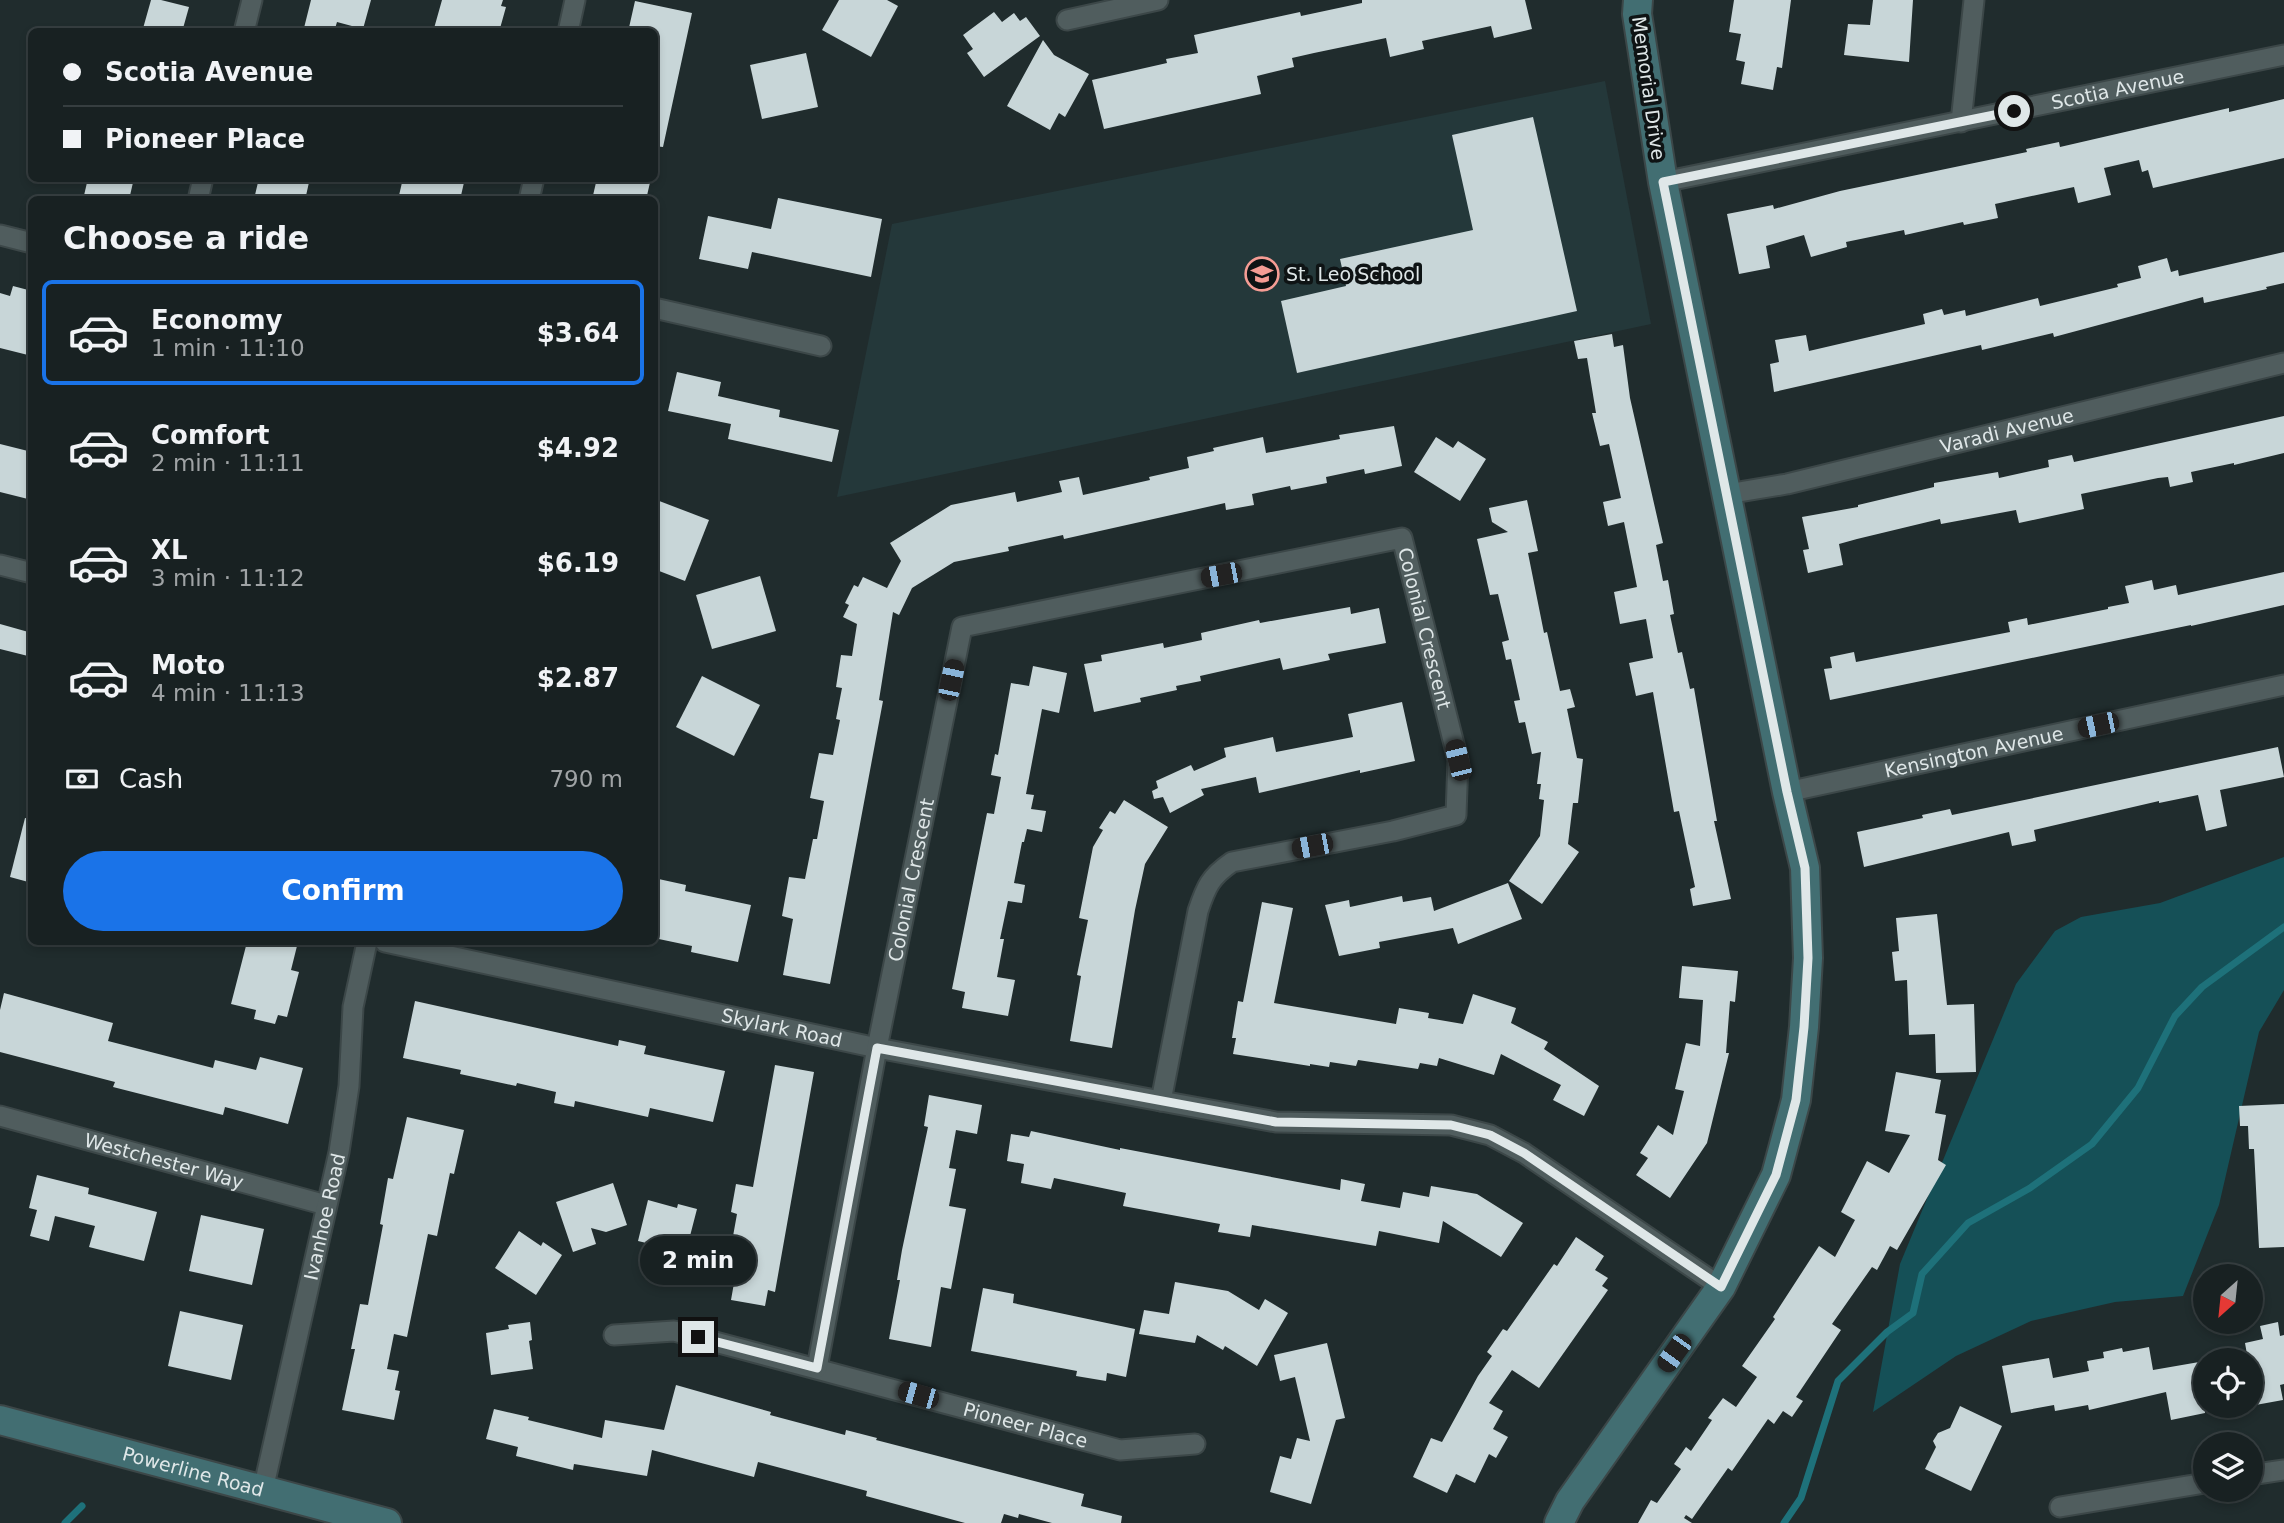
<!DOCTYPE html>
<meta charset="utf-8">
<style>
body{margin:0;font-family:"DejaVu Sans",sans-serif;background:#252e2f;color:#f1f3f6;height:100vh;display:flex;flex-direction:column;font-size:26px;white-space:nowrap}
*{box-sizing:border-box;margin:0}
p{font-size:23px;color:#9fa3a5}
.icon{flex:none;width:38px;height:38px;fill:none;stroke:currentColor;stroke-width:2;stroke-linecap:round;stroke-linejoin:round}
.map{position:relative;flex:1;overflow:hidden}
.sheet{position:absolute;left:28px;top:196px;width:630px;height:749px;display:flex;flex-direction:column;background:#182122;border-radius:10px;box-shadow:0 4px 10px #0003,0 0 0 2px #363e40}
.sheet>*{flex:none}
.hud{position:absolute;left:28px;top:28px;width:630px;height:154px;border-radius:10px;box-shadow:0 4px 10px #0003,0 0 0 2px #363e40;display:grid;align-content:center;height:154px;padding:0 35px;background:#182122}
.needle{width:46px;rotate:207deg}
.controls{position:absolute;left:2193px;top:1264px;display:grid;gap:14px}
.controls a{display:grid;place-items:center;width:70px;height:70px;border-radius:50%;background:#182122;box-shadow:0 4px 10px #0003,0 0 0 2px #363e40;font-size:35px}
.end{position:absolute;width:32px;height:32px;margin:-16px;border:9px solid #dfe7e8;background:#111;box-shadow:0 0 0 4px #111}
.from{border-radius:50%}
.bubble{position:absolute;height:49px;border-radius:24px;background:#182122;box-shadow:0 4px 10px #0003,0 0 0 2px #363e40;font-size:23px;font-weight:800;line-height:49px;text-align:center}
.car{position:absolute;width:21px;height:42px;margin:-21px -10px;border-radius:9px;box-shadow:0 0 5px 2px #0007;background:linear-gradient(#222 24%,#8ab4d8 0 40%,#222 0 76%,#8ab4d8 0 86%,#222 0)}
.hud b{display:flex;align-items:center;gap:24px;height:66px;font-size:26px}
.hud b+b{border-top:2px solid #363e40}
.hud i{width:18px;height:18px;background:#f1f3f6}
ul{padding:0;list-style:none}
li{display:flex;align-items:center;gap:21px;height:105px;margin:0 14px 10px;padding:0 21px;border:4px solid transparent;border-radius:10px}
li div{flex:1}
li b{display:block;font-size:26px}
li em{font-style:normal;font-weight:800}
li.on{border-color:#1a73e8}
li>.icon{width:63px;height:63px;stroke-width:1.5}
h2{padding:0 35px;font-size:32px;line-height:84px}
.pay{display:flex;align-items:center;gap:18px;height:77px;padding:0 35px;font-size:26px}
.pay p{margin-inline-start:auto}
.button{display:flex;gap:14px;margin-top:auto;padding:14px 35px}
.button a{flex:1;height:80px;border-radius:42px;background:#1a73e8;color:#fff;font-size:28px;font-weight:800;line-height:80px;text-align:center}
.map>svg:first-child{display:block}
.built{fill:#24383a}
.green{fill:#155057}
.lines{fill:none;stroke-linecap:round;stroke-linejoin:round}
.stream{stroke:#1e717a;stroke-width:7}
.building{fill:#c8d6d8}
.minor-casing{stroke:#3c4748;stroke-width:23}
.secondary-casing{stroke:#3c4748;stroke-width:32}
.minor{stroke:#505d5e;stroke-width:19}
.secondary{stroke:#426e72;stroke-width:28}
.route{stroke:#dfe7e8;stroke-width:9}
.labels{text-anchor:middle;stroke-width:7;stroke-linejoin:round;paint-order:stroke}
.street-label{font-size:19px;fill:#dfe7e8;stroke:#0e1314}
.poi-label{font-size:19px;fill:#dfe7e8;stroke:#0e1314;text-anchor:start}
</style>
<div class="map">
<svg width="2284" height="1523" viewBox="0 0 2284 1523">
<rect width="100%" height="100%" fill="#202c2d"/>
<path class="built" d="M1605 81 1651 324 837 497 892 224Z"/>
<path class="green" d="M2284 857V990L2259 1032 2219 1205 2183 1296 2115 1302 2031 1321 1956 1356 1873 1412 1900 1264 2016 984 2055 931 2081 917 2160 903Z"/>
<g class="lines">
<g class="stream">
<path d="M65 1523 82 1506"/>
<path d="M1784 1523 1801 1498 1838 1381 1887 1332 1913 1313 1922 1274 1968 1223 2030 1188 2092 1144 2138 1088 2175 1016 2202 987 2284 927"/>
</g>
</g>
<g class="building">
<path d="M151 0H161L189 7 182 32H142Z"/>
<path d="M311 0H371L363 29 337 22 334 32H317L304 28Z"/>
<path d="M442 0H503L501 6 506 7 499 32H433Z"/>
<path d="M839 0H887L898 6 871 57 822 30Z"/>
<path d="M1362 0H1525L1532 29 1494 38 1491 26 1422 41 1424 49 1390 57 1386 38 1314 53 1292 58 1294 67 1257 76 1261 94 1104 129 1092 80 1167 63 1166 59 1198 53 1194 35 1300 12 1301 16 1362 3Z"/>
<path d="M1734 0H1791L1782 68 1777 67 1773 90 1741 84 1745 62 1736 60 1741 34 1729 32Z"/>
<path d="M1873 0H1913L1909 62 1844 55 1848 24 1870 25Z"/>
<path d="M635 1 692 13 663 147 654 146V32H628Z"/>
<path d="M994 12 1002 22 1014 13 1020 21 1026 17 1040 36 984 77 967 53 973 49 963 35Z"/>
<path d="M1043 40 1054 55 1089 74 1065 117 1059 113 1050 130 1007 106Z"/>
<path d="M806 53 818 107 762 119 750 65Z"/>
<path d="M2284 99V158L2153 188 2148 170 2142 172 2139 160 2104 168 2111 195 2078 203 2074 187 1995 204 1998 218 1964 225 1963 222 1905 235 1904 230 1846 242 1847 247 1811 257 1804 235 1766 246 1770 268 1739 274 1727 214 1773 205 1774 209 1840 191 2027 152 2026 149 2059 142 2060 147 2229 108V112Z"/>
<path d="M1533 117 1577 311 1297 373 1281 301 1346 286 1340 259 1473 230 1452 135Z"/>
<path d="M88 178H134L129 200H83Z"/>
<path d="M259 178H310L305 200H258L259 196 255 195Z"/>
<path d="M403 178H465L460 200H398Z"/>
<path d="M597 178H651L646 200H592Z"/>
<path d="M778 198 882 219 871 277 752 252 748 269 699 259 708 216 771 229Z"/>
<path d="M2284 252V283L2266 287 2267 289 2204 303 2203 297 2054 337 2053 333 1982 350 1981 345 1774 392 1770 364 1779 362 1775 340 1806 335 1809 351 1925 324 1923 314 1942 309 1944 315 1965 310 1966 316 2038 298 2040 306 2118 287 2117 284 2141 278 2138 266 2167 258 2171 272 2178 270 2179 276Z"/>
<path d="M13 286 32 291V356L0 348V293L10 296Z"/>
<path d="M1612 334 1614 347 1623 345 1630 398 1663 543 1656 545 1663 581 1668 580 1674 614 1670 615 1678 653 1682 652 1690 689 1694 688 1717 821H1714L1731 899 1693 906 1690 889 1695 887 1679 811 1674 812 1653 692 1636 696 1629 663 1653 658 1646 619 1620 624 1614 592 1637 587 1624 522 1608 526 1603 502 1621 498 1609 444 1600 446 1592 413H1596L1587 358 1578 359 1574 341Z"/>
<path d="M677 372 721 382 718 396 780 410 779 417 839 430 832 462 728 439 731 424 668 411Z"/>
<path d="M2284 416V453L2234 465V463L2191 472 2193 482 2170 487 2168 477 2158 478 2081 494 2084 509 2019 523 2016 510 1941 524 1940 519 1857 539 1839 544 1843 565 1808 573 1803 550 1809 549 1802 517 1858 507V505L1934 487V483L1998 472 1999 478 2049 467 2048 460 2072 455 2074 462Z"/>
<path d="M1394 426 1402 466 1365 474 1364 469 1326 477 1327 483 1291 490 1290 486 1252 494 1254 505 1226 510 1225 503 1064 539 1063 535 1008 547 1009 551 954 562 912 588 899 615 893 612 879 700 883 701 830 984 783 975 793 919 782 916 789 877 805 879 813 839H817L824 801 810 798 819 753 833 755 840 720 836 719 842 688 836 687 841 655 852 656 857 624 843 617 849 605 845 603 854 585 858 587 863 577 887 588 901 561 890 543 951 505 1015 492 1017 502 1062 492 1059 481 1079 477 1083 495 1150 480 1149 477 1189 468 1187 457 1214 451 1213 448 1263 437 1266 453 1340 439 1339 435Z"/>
<path d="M1436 437 1453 448 1458 441 1486 459 1460 501 1414 472Z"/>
<path d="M0 444 32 452V500L0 492Z"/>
<path d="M654 499 709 520 685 581 654 569Z"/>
<path d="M1527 500 1538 551 1528 553 1544 633 1547 632 1560 691 1570 689 1575 707 1567 709 1577 758 1583 759 1578 803H1573L1568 844 1579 852 1542 904 1509 881 1540 836 1544 800 1539 799 1541 784H1537L1541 752 1532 754 1525 722 1519 723 1514 701 1520 700 1511 659 1506 660 1502 642 1509 640 1498 594 1490 595 1477 539 1508 532 1492 522 1489 508Z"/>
<path d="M2284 572V605L2191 626V625L1830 700 1824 669 1832 668 1830 657 1854 652 1856 662 2010 632 2008 622 2027 618 2028 625 2108 609V607L2129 603 2125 586 2152 580 2154 590 2176 585 2178 595Z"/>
<path d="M760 576 776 631 712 649 696 595Z"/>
<path d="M1350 607 1351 614 1379 608 1386 643 1328 654 1330 660 1283 670 1280 658 1200 676 1201 681 1176 686 1177 690 1140 698 1141 702 1094 712 1084 664 1102 661 1101 655 1163 643 1164 648 1202 640 1201 633 1259 620 1260 623Z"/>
<path d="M0 624 32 633V657L0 649Z"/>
<path d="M1033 666 1067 673 1059 713 1042 709 1026 794 1034 795 1031 809 1046 811 1042 832 1027 829 1024 842H1022L1014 883 1025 885 1022 903 1008 901 1000 939H1004L997 977 1015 980 1008 1016 962 1008 965 992 952 989 987 813 994 814 1001 777 991 775 995 754 998 755 1011 683 1029 686Z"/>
<path d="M702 676 760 705 734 756 676 727Z"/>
<path d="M1402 702 1415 761 1360 773V770L1259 793 1256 777 1201 789 1204 795 1170 813 1163 797 1154 799 1152 791 1158 788 1156 781 1191 765 1194 771 1226 757 1224 748 1273 737 1276 752 1353 737 1348 714Z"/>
<path d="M2278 747 2284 777 2220 790 2227 826 2206 831 2198 795 2159 803V801L2034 830 2036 841 2012 846 2009 832 1864 867 1857 832 1923 818 1922 815 1950 809 1952 815Z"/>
<path d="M1124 800 1168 827 1145 864 1135 910 1112 1048 1070 1041 1081 976 1077 975 1088 920 1079 918 1093 847 1103 830 1099 828 1110 811 1115 814Z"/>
<path d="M25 818 32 819V883L10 877Z"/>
<path d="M654 878 686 885 685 891 751 905 738 962 691 952 692 946 654 938Z"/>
<path d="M1508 883 1522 919 1458 944 1453 928 1379 942 1380 948 1339 956 1325 905 1349 900 1350 907 1402 896 1403 902 1431 897 1434 911Z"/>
<path d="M1262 902 1293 908 1274 1003 1396 1024 1399 1008 1429 1013 1428 1018 1463 1024 1473 994 1516 1008 1511 1023 1548 1042 1544 1049 1599 1086 1584 1116 1553 1100 1561 1085 1501 1054 1494 1075 1439 1058 1437 1066 1420 1063 1418 1069 1358 1060 1356 1066 1330 1062 1329 1067 1310 1064V1066L1233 1054 1236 1038H1232L1238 1001 1243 1002Z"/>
<path d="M1937 914 1947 1005 1974 1004 1976 1072 1936 1073 1935 1034 1909 1035 1907 980 1895 981 1892 952 1899 951 1896 918Z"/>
<path d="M247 942H298L291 970 299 972 287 1017 278 1015 275 1024 254 1019 256 1010 231 1004Z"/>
<path d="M1682 966 1738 971 1735 1002 1730 1001 1726 1053H1729L1707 1143 1670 1198 1636 1175 1648 1158 1640 1153 1658 1125 1673 1135 1684 1091 1675 1089 1686 1043 1700 1046 1703 1000 1679 998Z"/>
<path d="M4 993 113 1023 108 1041 213 1068 215 1060 256 1070 260 1057 303 1068 288 1124 225 1107 223 1115 113 1087 115 1082 0 1052V1010Z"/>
<path d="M415 1001 618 1046 619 1040 646 1046 644 1054 725 1071 713 1122 650 1108 648 1117 575 1101 574 1107 554 1103 556 1092 517 1083 516 1086 460 1074 461 1070 403 1058Z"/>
<path d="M775 1065 814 1072 775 1292 768 1290 765 1306 731 1300 737 1266 728 1264 737 1214 731 1212 736 1184 753 1187Z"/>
<path d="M1896 1072 1941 1080 1935 1113 1946 1115 1938 1160 1946 1165 1897 1250 1890 1246 1877 1270 1872 1267 1832 1324 1841 1330 1796 1397 1803 1401 1792 1417 1783 1411 1774 1424 1768 1419 1732 1471 1728 1468 1692 1519 1686 1515 1684 1518 1692 1523H1638L1651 1500 1657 1503 1681 1469 1674 1464 1686 1447 1691 1451 1712 1420 1708 1418 1723 1398 1736 1407 1757 1377 1742 1366 1775 1319 1773 1317 1819 1246 1835 1257 1855 1220 1841 1212 1867 1161 1889 1173 1910 1135 1885 1131Z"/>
<path d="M929 1095 982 1105 977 1134 956 1130 949 1168 956 1169 949 1206 966 1209 951 1289 941 1287 931 1347 889 1339 900 1280H897L902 1250 928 1127 924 1126Z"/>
<path d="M2284 1104V1247L2259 1248 2254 1149H2249L2248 1126H2240L2239 1106Z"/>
<path d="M407 1117 464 1130 454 1174 450 1173 437 1236 428 1234 407 1337 394 1334 387 1369 399 1371 395 1390 400 1391 394 1420 342 1410 355 1349H351L360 1304 368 1305 383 1225 380 1224 388 1178 393 1179Z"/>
<path d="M1031 1131 1120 1150V1148L1340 1190 1341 1179 1365 1184 1361 1201 1400 1208 1403 1192 1429 1197 1431 1186 1477 1194 1523 1223 1501 1257 1443 1221 1439 1243 1379 1231 1376 1246 1252 1225 1250 1237 1218 1232 1220 1224 1123 1206 1126 1193 1054 1178 1051 1189 1021 1183 1024 1164 1007 1161 1011 1134 1029 1137Z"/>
<path d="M37 1175 89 1188 88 1194 157 1212 144 1261 89 1247 95 1226 55 1216 49 1241 30 1236 37 1210 29 1208Z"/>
<path d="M613 1183 627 1225 606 1232 591 1228 596 1244 573 1252 556 1202Z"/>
<path d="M648 1200 677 1208 678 1204 697 1209 683 1263 657 1256 659 1246 638 1241Z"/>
<path d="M201 1215 264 1229 252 1285 189 1271Z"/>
<path d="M519 1231 541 1246 543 1242 562 1255 536 1295 495 1268Z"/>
<path d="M1576 1237 1604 1256 1595 1270 1608 1278 1602 1286 1608 1290 1539 1388 1512 1370 1489 1403 1503 1411 1493 1429 1508 1437 1496 1458 1489 1454 1475 1483 1456 1474 1447 1493 1413 1477 1431 1438 1442 1442 1478 1376 1492 1356 1487 1352 1503 1329 1507 1331 1554 1264 1557 1266Z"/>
<path d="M1175 1282 1228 1291 1259 1310 1265 1299 1288 1313 1257 1366 1225 1346 1223 1350 1197 1335 1195 1343 1139 1334 1144 1310 1169 1314Z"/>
<path d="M983 1288 1014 1294 1013 1303 1135 1329 1126 1377 1107 1373 1106 1381 1076 1376 1077 1371 971 1351Z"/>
<path d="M180 1311 243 1325 231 1380 168 1366Z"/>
<path d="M530 1322 532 1340 529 1341 533 1369 491 1375 486 1333 509 1329 508 1325Z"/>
<path d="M2278 1322 2280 1336 2284 1335V1384L2280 1385 2283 1400 2250 1406V1360H2248L2245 1343 2263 1339 2260 1326Z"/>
<path d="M1327 1343 1345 1418 1336 1420 1311 1504 1270 1492 1280 1456 1291 1459 1297 1438 1310 1441 1295 1377 1280 1381 1274 1355Z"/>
<path d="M2149 1347 2153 1370 2205 1361V1413L2171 1420 2166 1392 2089 1410 2088 1405 2055 1411 2054 1405 2011 1413 2002 1366 2049 1358 2053 1378 2089 1371 2087 1361 2104 1358 2103 1352 2122 1348 2123 1352Z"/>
<path d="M676 1385 771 1412 770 1415 845 1435 846 1430 877 1438 876 1440 1084 1494 1081 1506 1122 1516 1121 1523H1052L1019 1514 1018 1518 1004 1514 1001 1523H965L866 1496 867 1491 758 1462 754 1477 652 1450 647 1476 574 1464 573 1470 516 1456 518 1447 486 1439 494 1409 529 1417 528 1420 602 1438 605 1420 664 1430Z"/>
<path d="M1960 1406 2002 1426 1971 1491 1925 1469 1936 1447 1933 1441 1938 1433 1950 1428Z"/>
</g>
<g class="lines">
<defs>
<g id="minor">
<path d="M1067 20 1158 0"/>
<path d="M244 32 252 0"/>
<path d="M568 32 575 0"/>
<path d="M1961 122 1974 0"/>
<path id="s1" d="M1663 182 2284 55"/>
<path d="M198 200 203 178"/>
<path d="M529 200 534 178"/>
<path d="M0 235 32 243"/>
<path d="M654 308 821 346"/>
<path id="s2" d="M1727 494 1787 484 2284 363"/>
<path d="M0 565 32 573"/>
<path id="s3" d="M1787 792 2284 685"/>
<path id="s4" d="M385 942 877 1048 1161 1101 1276 1122 1451 1125 1490 1135 1524 1153 1721 1287"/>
<path id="s5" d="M0 1116 326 1205"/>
<path id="s6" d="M614 1335 674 1331 1120 1450 1195 1444"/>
<path id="s7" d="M817 1368 877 1048 962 627 1402 538 1458 760 1456 815 1393 831 1232 862C1210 877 1206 887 1198 911L1161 1101"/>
<path d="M2250 1475 2284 1470"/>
<path id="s8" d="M263 1490 339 1152 349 1086 353 1007 367 942"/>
<path d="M2060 1507 2205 1483"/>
</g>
<g id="secondary">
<path id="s9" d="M0 1420 387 1523"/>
<path d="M1559 1523 1570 1501 1721 1287 1776 1175 1796 1100 1804 1027 1808 958 1805 868 1787 792 1663 182 1637 14 1638 0"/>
</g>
</defs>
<use href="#minor" class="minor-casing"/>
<use href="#secondary" class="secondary-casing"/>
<use href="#minor" class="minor"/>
<use href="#secondary" class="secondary"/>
</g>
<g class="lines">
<path class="route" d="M698 1337 817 1368 877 1048 1276 1122 1451 1125 1490 1135 1524 1153 1721 1287 1776 1175 1796 1100 1804 1027 1808 958 1805 868 1787 792 1663 182 2014 111"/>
</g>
<defs>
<symbol id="school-ring" viewBox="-11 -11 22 22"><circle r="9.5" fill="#0e1314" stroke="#f59c94" stroke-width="1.5"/><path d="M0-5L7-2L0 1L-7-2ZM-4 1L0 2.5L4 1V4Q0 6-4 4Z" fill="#f59c94"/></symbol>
</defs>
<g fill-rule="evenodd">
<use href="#school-ring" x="1243" y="255" width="38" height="38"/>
</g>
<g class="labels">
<g class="street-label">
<text transform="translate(1649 88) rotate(82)" y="7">Memorial Drive</text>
<text dy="7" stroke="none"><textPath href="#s1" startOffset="464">Scotia Avenue</textPath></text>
<text dy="7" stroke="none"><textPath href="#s2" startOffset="287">Varadi Avenue</textPath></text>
<text dy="7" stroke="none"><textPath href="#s7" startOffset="1297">Colonial Crescent</textPath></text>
<text dy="7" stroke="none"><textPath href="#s3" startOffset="191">Kensington Avenue</textPath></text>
<text dy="7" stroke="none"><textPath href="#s7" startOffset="497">Colonial Crescent</textPath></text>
<text dy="7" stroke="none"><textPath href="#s4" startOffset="406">Skylark Road</textPath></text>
<text dy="7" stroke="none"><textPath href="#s5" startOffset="170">Westchester Way</textPath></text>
<text dy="7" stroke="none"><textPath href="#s8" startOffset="280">Ivanhoe Road</textPath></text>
<text dy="7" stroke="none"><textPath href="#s6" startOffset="424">Pioneer Place</textPath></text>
<text dy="7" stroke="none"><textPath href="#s9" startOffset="200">Powerline Road</textPath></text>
</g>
<g class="poi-label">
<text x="1286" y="281">St. Leo School</text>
</g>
</g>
</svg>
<div class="controls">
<a><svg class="needle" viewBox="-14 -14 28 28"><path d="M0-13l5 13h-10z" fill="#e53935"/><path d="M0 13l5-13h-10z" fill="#9fa3a5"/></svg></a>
<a><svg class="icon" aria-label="locate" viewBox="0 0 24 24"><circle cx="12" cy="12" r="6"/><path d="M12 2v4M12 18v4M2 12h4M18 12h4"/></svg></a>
<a><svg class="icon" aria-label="layers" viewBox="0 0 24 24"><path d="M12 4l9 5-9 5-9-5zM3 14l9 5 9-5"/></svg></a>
</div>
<i class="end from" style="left:2014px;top:111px"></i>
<i class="end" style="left:698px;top:1337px"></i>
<div class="bubble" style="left:640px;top:1236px;width:116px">2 min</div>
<i class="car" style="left:1221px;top:575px;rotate:259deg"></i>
<i class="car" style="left:951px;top:680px;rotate:12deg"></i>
<i class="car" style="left:2098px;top:725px;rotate:258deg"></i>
<i class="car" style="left:1458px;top:760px;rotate:346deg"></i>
<i class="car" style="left:1312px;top:846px;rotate:259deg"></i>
<i class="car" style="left:1674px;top:1353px;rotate:216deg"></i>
<i class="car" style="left:918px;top:1395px;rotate:286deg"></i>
<div class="hud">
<b><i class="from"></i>Scotia Avenue</b>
<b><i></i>Pioneer Place</b>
</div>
<section class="sheet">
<h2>Choose a ride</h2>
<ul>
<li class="on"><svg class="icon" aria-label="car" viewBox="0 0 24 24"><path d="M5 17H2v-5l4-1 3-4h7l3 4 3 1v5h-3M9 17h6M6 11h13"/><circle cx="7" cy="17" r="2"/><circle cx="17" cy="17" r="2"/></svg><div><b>Economy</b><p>1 min · 11:10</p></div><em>$3.64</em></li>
<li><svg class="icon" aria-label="car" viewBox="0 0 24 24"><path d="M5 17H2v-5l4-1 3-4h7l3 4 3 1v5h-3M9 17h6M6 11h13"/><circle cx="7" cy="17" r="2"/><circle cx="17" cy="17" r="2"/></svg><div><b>Comfort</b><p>2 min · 11:11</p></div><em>$4.92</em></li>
<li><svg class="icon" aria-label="car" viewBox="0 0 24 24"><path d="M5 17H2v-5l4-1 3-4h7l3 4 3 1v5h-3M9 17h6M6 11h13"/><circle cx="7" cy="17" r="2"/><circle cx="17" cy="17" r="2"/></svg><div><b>XL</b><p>3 min · 11:12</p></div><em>$6.19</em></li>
<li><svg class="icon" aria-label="car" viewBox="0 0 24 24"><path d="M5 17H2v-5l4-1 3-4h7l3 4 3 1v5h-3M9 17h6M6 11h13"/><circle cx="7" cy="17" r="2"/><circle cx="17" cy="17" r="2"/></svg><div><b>Moto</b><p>4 min · 11:13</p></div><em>$2.87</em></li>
</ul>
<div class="pay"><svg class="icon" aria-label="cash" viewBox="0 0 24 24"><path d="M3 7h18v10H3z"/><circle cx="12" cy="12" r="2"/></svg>Cash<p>790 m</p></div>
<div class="button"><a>Confirm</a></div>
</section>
</div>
